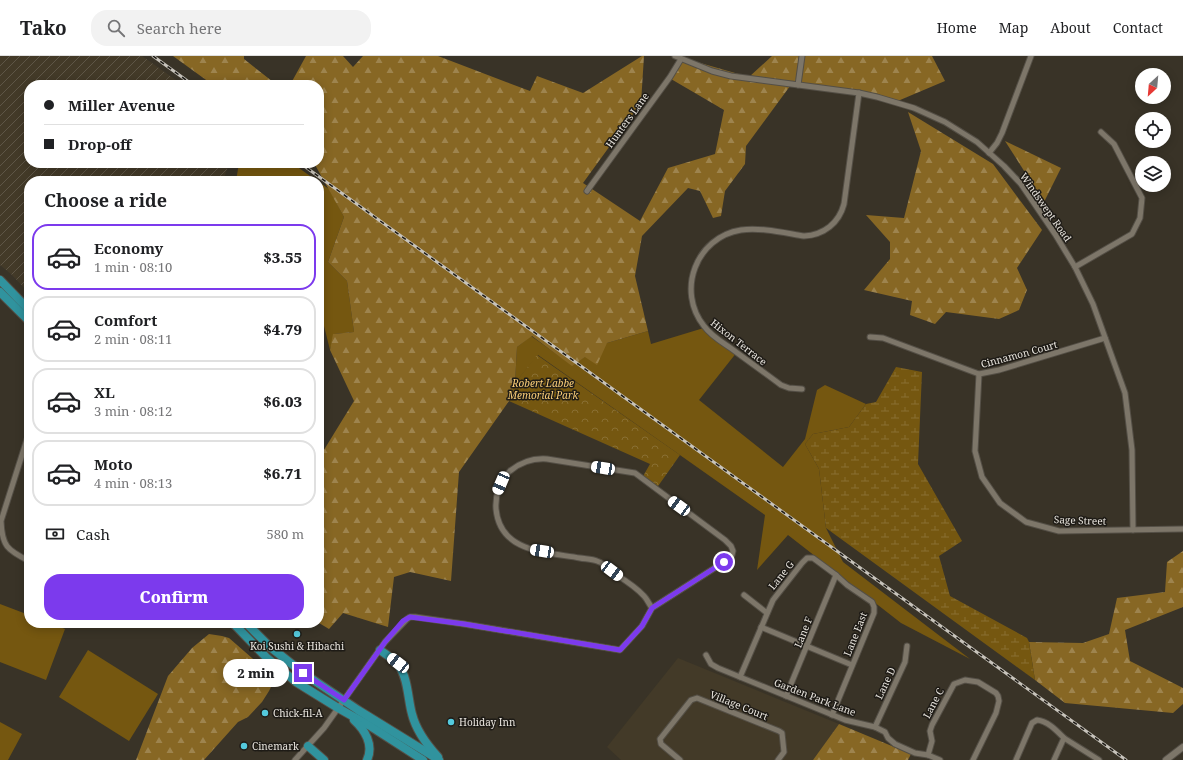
<!DOCTYPE html>
<meta charset="utf-8">
<style>
body{margin:0;font-family:"Noto Serif",serif;background:#f2f2f2;color:#202124;height:100vh;display:flex;flex-direction:column;font-size:15px;white-space:nowrap}
*{box-sizing:border-box;margin:0}
p{font-size:13px;color:#757577}
.icon{flex:none;width:22px;height:22px;fill:none;stroke:currentColor;stroke-width:2;stroke-linecap:round;stroke-linejoin:round}
.map{position:relative;flex:1;overflow:hidden}
.side{position:absolute;left:24px;top:120px;width:300px;height:452px;display:flex;flex-direction:column;background:#fff;border-radius:16px;box-shadow:0 2px 10px #0003}
.side>*{flex:none}
.guide{position:absolute;left:24px;top:24px;width:300px;height:88px;border-radius:16px;box-shadow:0 2px 10px #0003;display:grid;align-content:center;height:88px;padding:0 20px;background:#fff}
.needle{width:26px;rotate:206deg}
.buttons{position:absolute;left:1135px;top:12px;display:grid;gap:8px}
.buttons a{display:grid;place-items:center;width:36px;height:36px;border-radius:50%;background:#fff;box-shadow:0 2px 10px #0003;font-size:20px}
.end{position:absolute;width:18px;height:18px;margin:-9px;border:5px solid #7c3aed;background:#fff;box-shadow:0 0 0 2px #fff}
.from{border-radius:50%}
.bubble{position:absolute;height:28px;border-radius:14px;background:#fff;box-shadow:0 2px 10px #0003;font-size:13px;font-weight:800;line-height:28px;text-align:center}
.car{position:absolute;width:12px;height:24px;margin:-12px -6px;border-radius:5px;box-shadow:0 0 3px 1px #0007;background:linear-gradient(#fff 24%,#345 0 40%,#fff 0 76%,#345 0 86%,#fff 0)}
.guide b{display:flex;align-items:center;gap:14px;height:38px;font-size:15px}
.guide b+b{border-top:1px solid #e0e0e0}
.guide i{width:10px;height:10px;background:#202124}
ul{padding:0;list-style:none}
li{display:flex;align-items:center;gap:12px;height:66px;margin:0 8px 6px;padding:0 12px;border:2px solid #e0e0e0;border-radius:16px}
li div{flex:1}
li b{display:block;font-size:15px}
li em{font-style:normal;font-weight:800}
li.current{border-color:#7c3aed}
li>.icon{width:36px;height:36px;stroke-width:1.5}
h2{padding:0 20px;font-size:18px;line-height:48px}
.pay{display:flex;align-items:center;gap:10px;height:44px;padding:0 20px;font-size:15px}
.pay p{margin-inline-start:auto}
.primary-button{display:flex;gap:8px;margin-top:auto;padding:8px 20px}
.primary-button a{flex:1;height:46px;border-radius:16px;background:#7c3aed;color:#fff;font-size:16px;font-weight:800;line-height:46px;text-align:center}
header{display:flex;align-items:center;gap:24px;box-sizing:border-box;height:56px;padding:0 20px;background:#fff;border-bottom:1px solid #e0e0e0}
header strong{font-size:19px}
nav{display:flex;gap:22px;margin-inline-start:auto;font-size:14px}
.search{width:280px;height:36px;background:#f2f2f2;display:flex;align-items:center;gap:10px;box-sizing:border-box;padding:0 14px;border-radius:16px;color:#757577;font-size:15px}
.map>svg:first-child{display:block}
.built{fill:#433a28}
.industrial{fill:url(#industrial-furrows)}
.grass{fill:#755710}
.forest{fill:url(#forest-firs)}
.wetland{fill:url(#wetland-marsh)}
.park{fill:url(#park-crowns)}
.lines{fill:none;stroke-linecap:round;stroke-linejoin:round}
.minor-casing{stroke:#544f46;stroke-width:7}
.tertiary-casing{stroke:#544f46;stroke-width:8}
.trunk-casing{stroke:#544f46;stroke-width:10}
.minor{stroke:#7d7669;stroke-width:5}
.tertiary{stroke:#7d7669;stroke-width:6}
.trunk{stroke:#30939e;stroke-width:8}
.rail-casing{stroke:#c7c3bb;stroke-width:3}
.rail{stroke:#1e1b16;stroke-width:1.5;stroke-dasharray:4.5;stroke-linecap:butt}
.route{stroke:#7c3aed;stroke-width:5}
.poi-dot{fill:#54cadd;stroke:#1e1b16;stroke-width:1.5}
.labels{text-anchor:middle;stroke-width:3;stroke-linejoin:round;paint-order:stroke}
.street-label{font-size:10px;fill:#e9e5de;stroke:#1e1b16}
.park-label{font-size:10px;font-style:italic;fill:#fbce78;stroke:#1e1b16}
.poi-label{font-size:10px;fill:#e9e5de;stroke:#1e1b16;text-anchor:start}
</style>
<header>
<strong>Tako</strong>
<div class="search"><svg class="icon" aria-label="search" viewBox="0 0 24 24"><circle cx="10" cy="10" r="6"/><path d="M15 15l6 6"/></svg>Search here</div>
<nav><a>Home</a><a>Map</a><a>About</a><a>Contact</a></nav>
</header>
<div class="map">
<svg width="1183" height="704" viewBox="0 0 1183 704">
<defs>
<pattern id="industrial-furrows" width="10" height="10" patternUnits="userSpaceOnUse"><rect width="10" height="10" fill="#433a28"/><path d="M-1 1l2-2M0 10L10 0M9 11l2-2" fill="none" stroke="#5e5647"/></pattern>
<pattern id="forest-firs" width="22" height="20" patternUnits="userSpaceOnUse"><rect width="22" height="20" fill="#876724"/><path d="M5 1l3.5 6h-7zM16 11l3.5 6h-7z" fill="#9e844e"/></pattern>
<pattern id="wetland-marsh" width="20" height="14" patternUnits="userSpaceOnUse"><rect width="20" height="14" fill="#755710"/><path d="M1 5h8M5 5V1M11 12h8M15 12V8" fill="none" stroke="#896f32"/></pattern>
<pattern id="park-crowns" width="20" height="18" patternUnits="userSpaceOnUse"><rect width="20" height="18" fill="#755710"/><path d="M2 6a3 3 0 1 1 6 0M12 15a3 3 0 1 1 6 0" fill="none" stroke="#896f32"/></pattern>
</defs>
<rect width="100%" height="100%" fill="#393327"/>
<path class="built" d="M678 602 839 668 813 704H621L607 691Z"/>
<path class="industrial" d="M0 0H142L183 29H29V107H229L223 125H29V237L11 218 0 209Z"/>
<g class="grass">
<path d="M239 107H292L317 125H236Z"/>
<path d="M319 126 329 133 344 161 328 206 347 225 354 276 334 278 330 294 319 250Z"/>
<path d="M707 271 737 296 699 344 783 411 805 383 817 334 825 329 866 348 849 371 813 378 805 388 819 413 826 472 843 506 970 603 901 567 788 479 757 514 765 459 538 299 515 327 517 291 531 280 572 309 607 287 648 275 651 288Z"/>
<path d="M0 548 29 559V567H50L65 573 46 624 0 606Z"/>
<path d="M88 594 158 638 129 685 59 641Z"/>
<path d="M0 666 22 678 8 704H0Z"/>
</g>
<g class="forest">
<path d="M173 0H244V3L277 29H279H213Z"/>
<path d="M306 0H343L353 11 363 0H438L530 35 537 20 583 37 642 0H644L641 47 583 127 640 165 668 112 715 98 724 54 671 23 683 2 749 21 772 0H932L945 25 893 47 793 26 746 90 745 108 725 135 721 160 713 162 700 135 688 132 642 180 635 220 648 275 607 287 597 309 585 301 572 310 532 280 517 291 515 327 509 345 459 416 451 525 410 516 394 521 388 571 343 557 329 573 319 567V402L354 345 330 294 333 278 354 276 347 225 328 206 344 161 314 107H319V29H290Z"/>
<path d="M908 56 993 108 1042 174 1017 212 1027 234 1019 254 999 263 946 256 935 268 910 259 912 245 864 234 890 203V186L866 159 904 162 921 95Z"/>
<path d="M1005 85 1061 112 1044 146Z"/>
<path d="M1183 495V551L1125 574 1130 605 1183 632V648L1173 657 1065 647 1035 624 1029 586 1083 587 1109 578 1117 542 1165 536 1167 506Z"/>
<path d="M209 578 222 580 229 582 267 615 272 620 273 627 269 635 262 646 248 661 238 666 204 704H136L168 620 192 592Z"/>
<path d="M839 668 911 698 908 704H813Z"/>
</g>
<path class="wetland" d="M896 311 922 316 918 408 962 485 939 500 950 540 1027 582 1029 586 1035 624 826 472 819 413 805 388 813 378 849 371 866 348 876 346Z"/>
<path class="park" d="M537 299 680 399 656 433 642 422 650 408 509 345 515 327Z"/>
<g class="lines">
<defs>
<g id="minor">
<path d="M675 0 712 15 731 20 859 37 877 41 914 52 945 66 977 86 1004 110 1021 128 1055 178 1075 211 1093 248 1125 337 1132 394 1133 474"/>
<path d="M798 29 802 0"/>
<path d="M989 97 997 87 1002 77 1031 0"/>
<path d="M587 135 670 21 681 3"/>
<path d="M1075 211 1132 178 1140 162 1142 142 1114 88 1101 76"/>
<path d="M870 281 883 282 979 318 999 314 1105 282"/>
<path d="M979 318 975 395 982 421 1000 447 1026 466 1059 475 1183 473"/>
<path d="M802 333 789 332 781 329C765 317 748 305 732 293 722 286 711 280 704 270 676 235 696 181 741 174 760 171 785 177 804 180 824 179 839 167 844 148L859 37"/>
<path d="M29 377 1 465C2 490 7 494 29 505"/>
<path d="M744 539 767 557"/>
<path d="M761 571 852 609"/>
<path d="M706 599 711 608 718 612 845 664 875 671 885 676 888 682 895 688 915 697 928 699 940 704"/>
<path d="M740 621 773 544 802 507 807 502H813L836 519 847 529 872 546 874 551V557L832 659"/>
<path d="M786 640 836 519"/>
<path d="M875 671 905 606 907 590"/>
<path d="M1064 682 1099 704"/>
<path d="M928 699 932 685 930 675 932 669 954 628 965 624 978 626 996 637 998 640 999 645 996 657 973 704"/>
<path d="M295 704 324 672 385 586 407 563 410 561H415L464 568 620 594 642 570 652 552 724 506 732 499 733 495 731 490 725 484 635 417 547 403C533 402 521 406 510 415 500 424 495 439 496 453 500 497 547 496 580 502 585 503 592 503 597 505 603 507 608 512 612 516 623 523 635 530 644 540 647 543 649 548 652 552"/>
<path d="M680 704 661 688 660 683 691 644 697 642 779 675 782 677 784 696 778 704"/>
<path d="M1016 704 1032 667 1037 664C1048 665 1057 675 1064 682L1054 704"/>
</g>
<path id="tertiary" d="M1166 704 1183 691"/>
<g id="trunk">
<path d="M0 224 29 254"/>
<path d="M0 236 29 265"/>
<path d="M233 567 266 601 296 626 338 652 370 670 423 704"/>
<path d="M246 567 269 590 303 617 358 654 439 704"/>
<path d="M380 594C386 599 395 603 399 610 408 622 408 644 412 658 416 674 427 689 438 701"/>
<path d="M354 664C365 674 374 689 367 704"/>
<path d="M308 690 324 704"/>
</g>
</defs>
<use href="#minor" class="minor-casing"/>
<use href="#tertiary" class="tertiary-casing"/>
<use href="#trunk" class="trunk-casing"/>
<use href="#minor" class="minor"/>
<use href="#tertiary" class="tertiary"/>
<use href="#trunk" class="trunk"/>
<defs>
<g id="rail">
<path d="M153 0 193 29"/>
<path d="M300 107 1126 704"/>
</g>
</defs>
<use href="#rail" class="rail-casing"/>
<use href="#rail" class="rail"/>
</g>
<g class="lines">
<path class="route" d="M303 617 344 644 385 586 403 565 410 561 464 568 620 594 642 570 652 552 724 506"/>
</g>
<g class="poi-dot">
<circle cx="297" cy="578" r="4"/>
<circle cx="265" cy="657" r="4"/>
<circle cx="451" cy="666" r="4"/>
<circle cx="244" cy="690" r="4"/>
</g>
<g class="labels">
<g class="street-label">
<text transform="translate(627 64) rotate(-54)" y="4">Hunters Lane</text>
<text transform="translate(1046 151) rotate(55)" y="4">Windswept Road</text>
<text transform="translate(739 286) rotate(38)" y="4">Hixon Terrace</text>
<text transform="translate(1019 298) rotate(-15)" y="4">Cinnamon Court</text>
<text transform="translate(1080 464) rotate(2)" y="4">Sage Street</text>
<text transform="translate(781 519) rotate(-51)" y="4">Lane G</text>
<text transform="translate(803 576) rotate(-68)" y="4">Lane F</text>
<text transform="translate(855 578) rotate(-68)" y="4">Lane East</text>
<text transform="translate(885 627) rotate(-65)" y="4">Lane D</text>
<text transform="translate(815 641) rotate(21)" y="4">Garden Park Lane</text>
<text transform="translate(933 647) rotate(-62)" y="4">Lane C</text>
<text transform="translate(739 649) rotate(22)" y="4">Village Court</text>
</g>
<g class="park-label">
<text x="543" y="331">Robert Labbe<tspan x="543" dy="12">Memorial Park</tspan></text>
</g>
<g class="poi-label">
<text x="297" y="594" text-anchor="middle">Koi Sushi &amp; Hibachi</text>
<text x="273" y="661">Chick-fil-A</text>
<text x="459" y="670">Holiday Inn</text>
<text x="252" y="694">Cinemark</text>
</g>
</g>
</svg>
<div class="buttons">
<a><svg class="needle" viewBox="-14 -14 28 28"><path d="M0-13l5 13h-10z" fill="#e53935"/><path d="M0 13l5-13h-10z" fill="#757577"/></svg></a>
<a><svg class="icon" aria-label="locate" viewBox="0 0 24 24"><circle cx="12" cy="12" r="6"/><path d="M12 2v4M12 18v4M2 12h4M18 12h4"/></svg></a>
<a><svg class="icon" aria-label="layers" viewBox="0 0 24 24"><path d="M12 4l9 5-9 5-9-5zM3 14l9 5 9-5"/></svg></a>
</div>
<i class="end from" style="left:724px;top:506px"></i>
<i class="end" style="left:303px;top:617px"></i>
<div class="bubble" style="left:223px;top:603px;width:66px">2 min</div>
<i class="car" style="left:603px;top:412px;rotate:279deg"></i>
<i class="car" style="left:501px;top:427px;rotate:203deg"></i>
<i class="car" style="left:679px;top:450px;rotate:306deg"></i>
<i class="car" style="left:542px;top:495px;rotate:279deg"></i>
<i class="car" style="left:612px;top:515px;rotate:127deg"></i>
<i class="car" style="left:398px;top:607px;rotate:308deg"></i>
<div class="guide">
<b><i class="from"></i>Miller Avenue</b>
<b><i></i>Drop-off</b>
</div>
<section class="side">
<h2>Choose a ride</h2>
<ul>
<li class="current"><svg class="icon" aria-label="car" viewBox="0 0 24 24"><path d="M5 17H2v-5l4-1 3-4h7l3 4 3 1v5h-3M9 17h6M6 11h13"/><circle cx="7" cy="17" r="2"/><circle cx="17" cy="17" r="2"/></svg><div><b>Economy</b><p>1 min · 08:10</p></div><em>$3.55</em></li>
<li><svg class="icon" aria-label="car" viewBox="0 0 24 24"><path d="M5 17H2v-5l4-1 3-4h7l3 4 3 1v5h-3M9 17h6M6 11h13"/><circle cx="7" cy="17" r="2"/><circle cx="17" cy="17" r="2"/></svg><div><b>Comfort</b><p>2 min · 08:11</p></div><em>$4.79</em></li>
<li><svg class="icon" aria-label="car" viewBox="0 0 24 24"><path d="M5 17H2v-5l4-1 3-4h7l3 4 3 1v5h-3M9 17h6M6 11h13"/><circle cx="7" cy="17" r="2"/><circle cx="17" cy="17" r="2"/></svg><div><b>XL</b><p>3 min · 08:12</p></div><em>$6.03</em></li>
<li><svg class="icon" aria-label="car" viewBox="0 0 24 24"><path d="M5 17H2v-5l4-1 3-4h7l3 4 3 1v5h-3M9 17h6M6 11h13"/><circle cx="7" cy="17" r="2"/><circle cx="17" cy="17" r="2"/></svg><div><b>Moto</b><p>4 min · 08:13</p></div><em>$6.71</em></li>
</ul>
<div class="pay"><svg class="icon" aria-label="cash" viewBox="0 0 24 24"><path d="M3 7h18v10H3z"/><circle cx="12" cy="12" r="2"/></svg>Cash<p>580 m</p></div>
<div class="primary-button"><a>Confirm</a></div>
</section>
</div>
